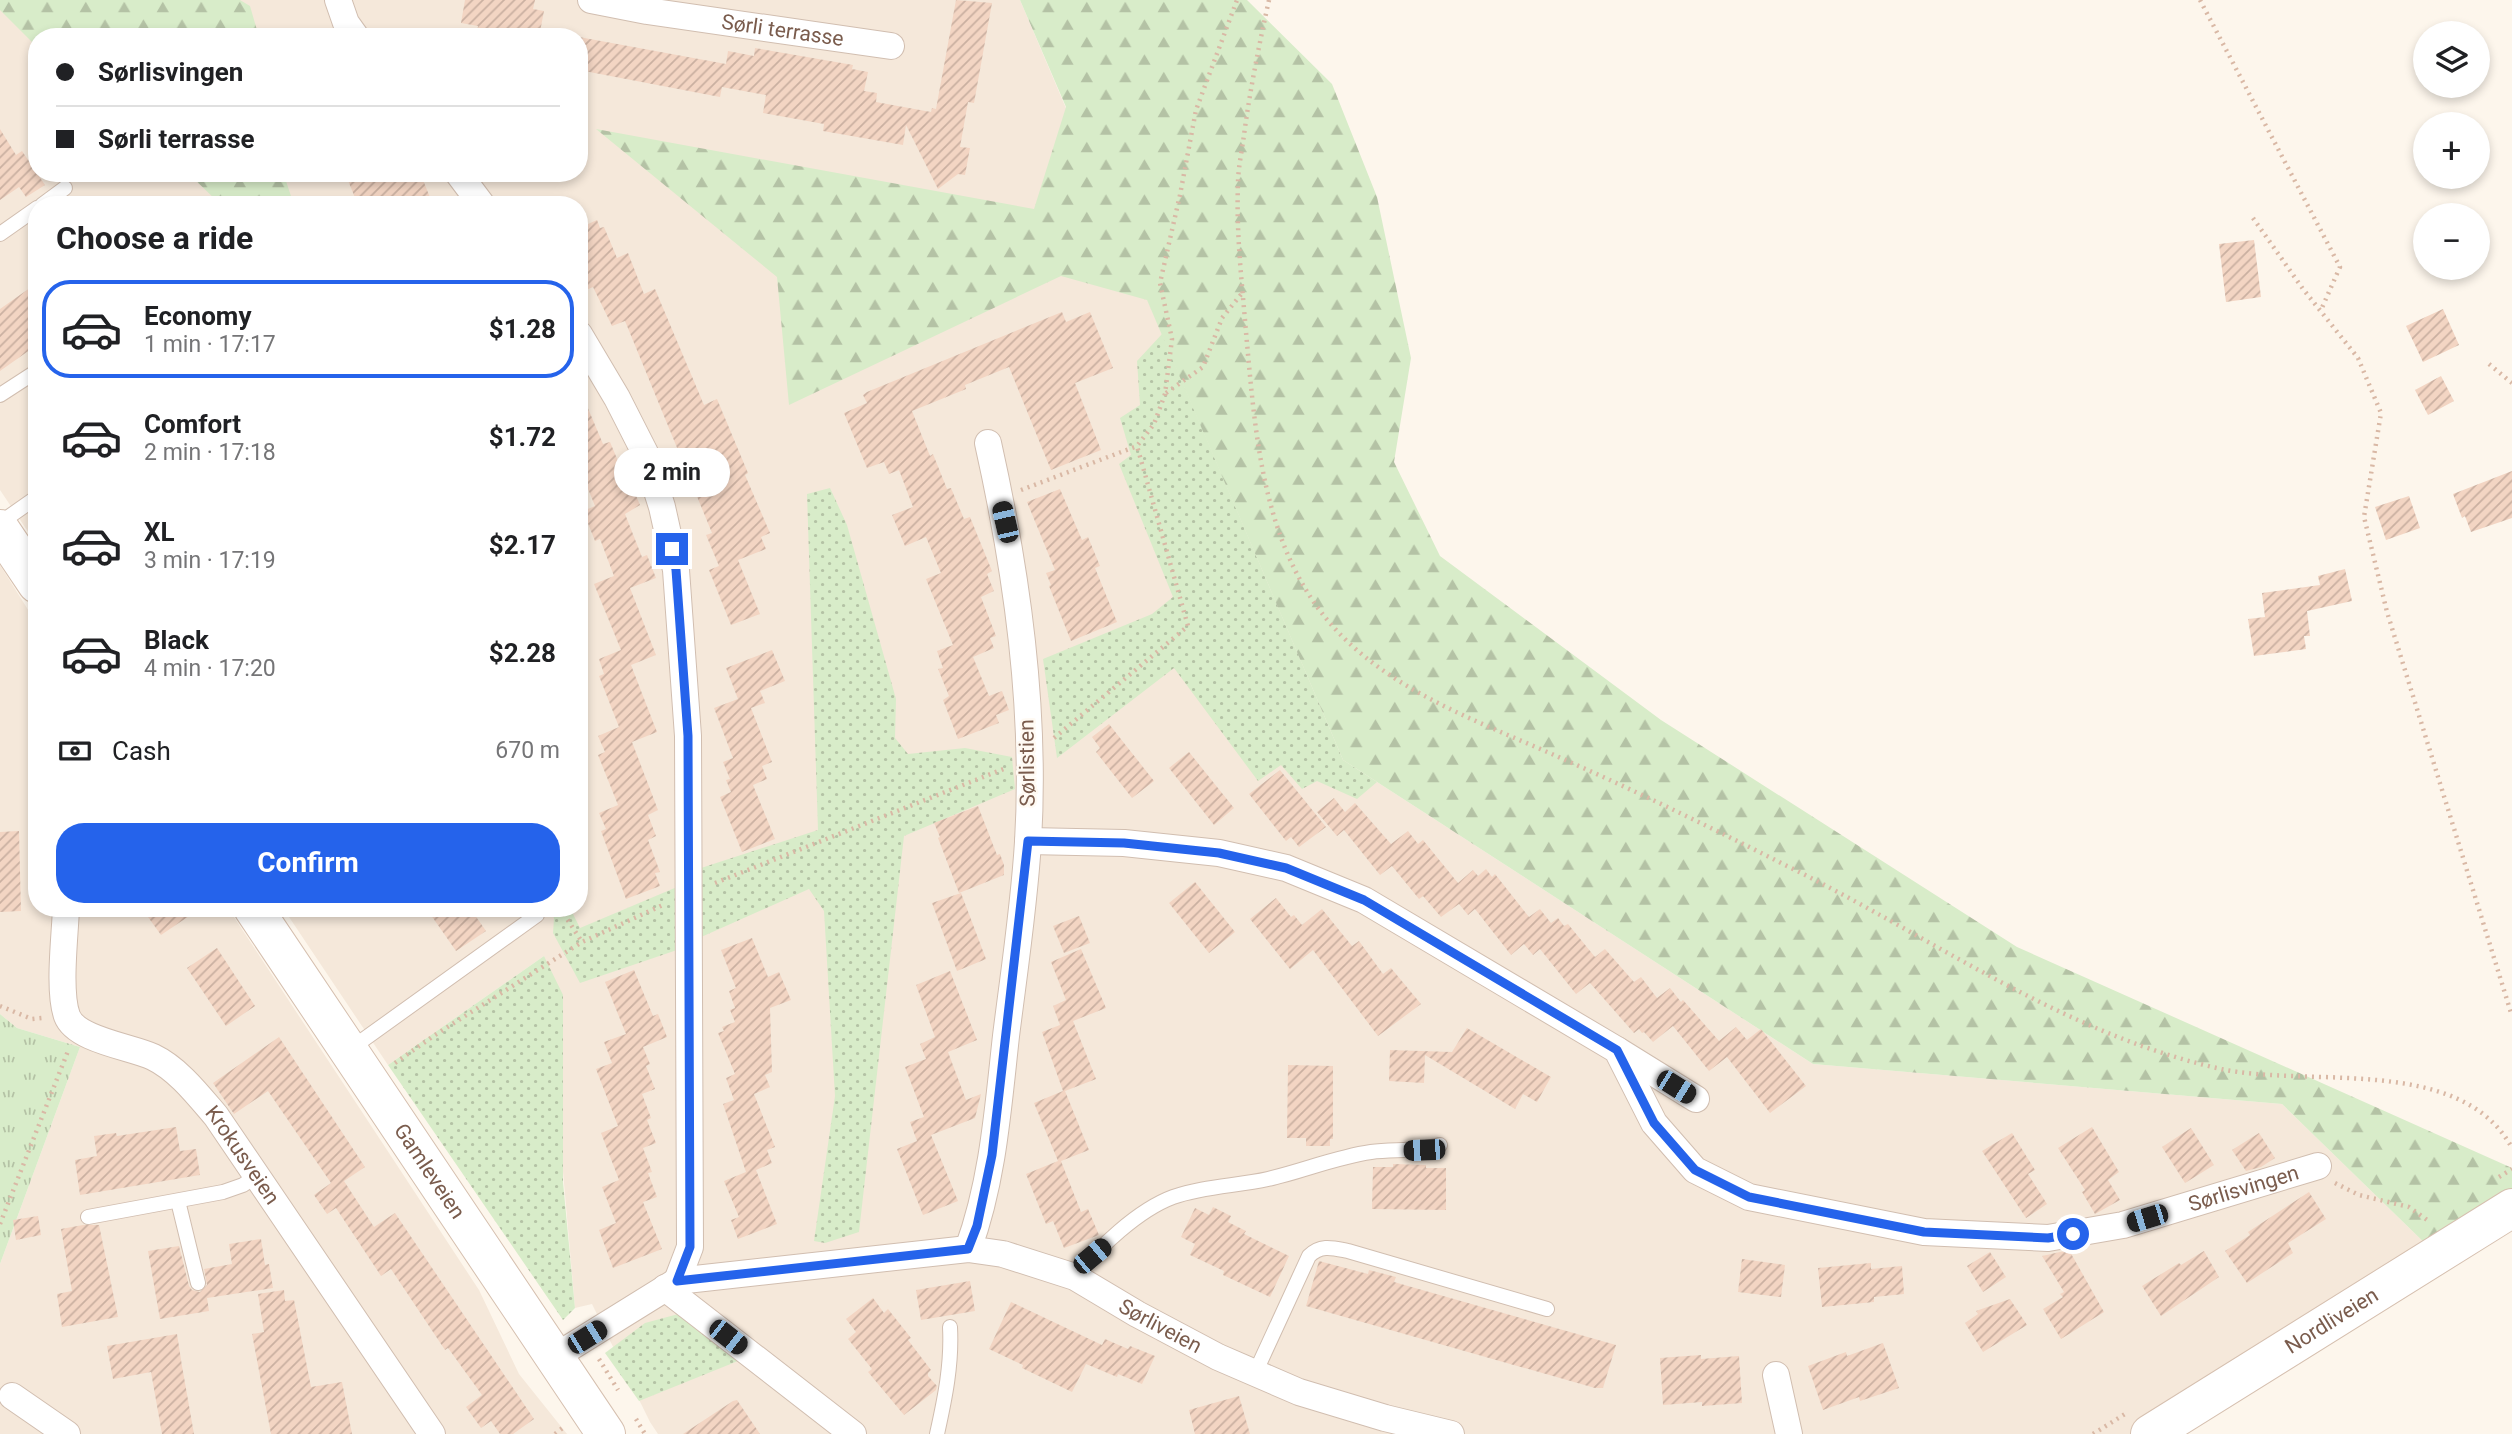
<!DOCTYPE html>
<meta charset="utf-8">
<style>
body{margin:0;font-family:Roboto,sans-serif;background:#f2f2f2;color:#202124;height:100vh;display:flex;flex-direction:column;font-size:26px;white-space:nowrap}
*{box-sizing:border-box;margin:0}
p{font-size:23px;color:#757577}
.icon{flex:none;width:38px;height:38px;fill:none;stroke:currentColor;stroke-width:2;stroke-linecap:round;stroke-linejoin:round}
.map{position:relative;flex:1;overflow:hidden}
.sheet{position:absolute;left:28px;top:196px;width:560px;height:721px;display:flex;flex-direction:column;background:#fff;border-radius:28px;box-shadow:0 4px 10px #0003}
.sheet>*{flex:none}
.guide{position:absolute;left:28px;top:28px;width:560px;height:154px;border-radius:28px;box-shadow:0 4px 10px #0003;display:grid;align-content:center;height:154px;padding:0 28px;background:#fff}
.tools{position:absolute;left:2413px;top:21px;display:grid;gap:14px}
.tools a{display:grid;place-items:center;width:77px;height:77px;border-radius:50%;background:#fff;box-shadow:0 4px 10px #0003;font-size:35px}
.end{position:absolute;width:32px;height:32px;margin:-16px;border:9px solid #2563eb;background:#fff;box-shadow:0 0 0 4px #fff}
.from{border-radius:50%}
.bubble{position:absolute;height:49px;border-radius:24px;background:#fff;box-shadow:0 4px 10px #0003;font-size:23px;font-weight:700;line-height:49px;text-align:center}
.car{position:absolute;width:21px;height:42px;margin:-21px -10px;border-radius:9px;box-shadow:0 0 5px 2px #0007;background:linear-gradient(#222 24%,#8ab4d8 0 40%,#222 0 76%,#8ab4d8 0 86%,#222 0)}
.guide b{display:flex;align-items:center;gap:24px;height:66px;font-size:26px}
.guide b+b{border-top:2px solid #e0e0e0}
.guide i{width:18px;height:18px;background:#202124}
ul{padding:0;list-style:none}
li{display:flex;align-items:center;gap:21px;height:98px;margin:0 14px 10px;padding:0 14px;border:4px solid transparent;border-radius:28px}
li div{flex:1}
li b{display:block;font-size:26px}
li em{font-style:normal;font-weight:700}
li.selected{border-color:#2563eb}
li>.icon{width:63px;height:63px;stroke-width:1.5}
h2{padding:0 28px;font-size:32px;line-height:84px}
.pay{display:flex;align-items:center;gap:18px;height:77px;padding:0 28px;font-size:26px}
.pay p{margin-inline-start:auto}
.primary-button{display:flex;gap:14px;margin-top:auto;padding:14px 28px}
.primary-button a{flex:1;height:80px;border-radius:28px;background:#2563eb;color:#fff;font-size:28px;font-weight:700;line-height:80px;text-align:center}
.map>svg:first-child{display:block}
.residential{fill:#f5e8da;fill-rule:evenodd}
.grass{fill:url(#grass-dots)}
.forest{fill:url(#forest-firs)}
.park{fill:url(#park-tufts)}
.building{fill:url(#building-hatch)}
.lines{fill:none;stroke-linecap:round;stroke-linejoin:round}
.lane-casing{stroke:#d1beb0;stroke-width:16}
.street-casing{stroke:#d1beb0;stroke-width:28}
.secondary-casing{stroke:#d6c0b0;stroke-width:40}
.path{stroke:#d9b8a5;stroke-width:4.5;stroke-dasharray:2 5;stroke-linecap:butt}
.lane{stroke:#fff;stroke-width:14}
.street{stroke:#fff;stroke-width:26}
.secondary{stroke:#fff;stroke-width:38}
.route{stroke:#2563eb;stroke-width:9}
.labels{text-anchor:middle;stroke-width:5;stroke-linejoin:round;paint-order:stroke}
.street-label{font-size:21px;fill:#7a5c4d;stroke:#fffaf3}
</style>
<div class="map">
<svg width="2512" height="1434" viewBox="0 0 2512 1434">
<defs>
<pattern id="grass-dots" width="8" height="8" patternUnits="userSpaceOnUse" patternTransform="scale(1.75)"><rect width="8" height="8" fill="#d8ecc9"/><path d="M2 2h.1M6 6h.1" fill="none" stroke="#b4c2a5" stroke-width="1.8" stroke-linecap="round"/></pattern>
<pattern id="forest-firs" width="22" height="20" patternUnits="userSpaceOnUse" patternTransform="scale(1.75)"><rect width="22" height="20" fill="#d8ecc9"/><path d="M5 1l3.5 6h-7zM16 11l3.5 6h-7z" fill="#b4c2a5"/></pattern>
<pattern id="park-tufts" width="24" height="20" patternUnits="userSpaceOnUse" patternTransform="scale(1.75)"><rect width="24" height="20" fill="#d8ecc9"/><path d="M3 7l-1-3M5 7V3M7 7l1-3M15 17l-1-3M17 17v-4M19 17l1-3" fill="none" stroke="#b4c2a5"/></pattern>
<pattern id="building-hatch" width="6" height="6" patternUnits="userSpaceOnUse" patternTransform="scale(1.75)"><rect width="6" height="6" fill="#f3d5c3"/><path d="M-1 1l2-2M0 6l6-6M5 7l2-2" fill="none" stroke="#cab0a1"/></pattern>
</defs>
<rect width="100%" height="100%" fill="#fdf6ec"/>
<g class="residential">
<path d="M0 0H1020L1343 760 1813 1064 2282 1104 2437 1255 2150 1434H658L650 1422 592 1304 575 1308 544 956 388 1065 283 908H579V205H37V545L0 490ZM37 37H579V173H37Z"/>
<path d="M0 565 37 624V908H228L479 1290 519 1374 567 1434H0V1264L80 1047 17 1028 0 1014Z"/>
</g>
<g class="grass">
<path d="M1162 334 1343 760 1377 782 1357 799 1317 781 1302 789 1281 765 1258 781 1174 668 1057 758 1043 659 1152 614 1173 597 1119 464 1131 455 1120 418 1140 405 1137 361Z"/>
<path d="M830 488 847 525 896 699 895 738 908 754 965 748 1012 757 1015 789 904 836 859 1232 825 1243 814 1241 835 1096 824 911 809 889 699 938 701 868 818 830 807 494Z"/>
<path d="M677 887V950L580 983 553 933 554 918 548 908H570L580 928Z"/>
<path d="M544 956 563 995V1182L575 1308 563 1320 388 1065Z"/>
<path d="M682 1313 738 1361 639 1401 605 1353 645 1323Z"/>
</g>
<g class="forest">
<path d="M0 0H240L250 6 259 37H37V47L0 10Z"/>
<path d="M1020 0H1247L1332 84 1377 197 1411 358 1394 462 1440 556 1661 720 2017 947 2512 1168V1208L2437 1255 2282 1104 1813 1064 1343 760 1147 300 1061 276 789 405 777 277 596 129 1034 209 1066 107Z"/>
<path d="M188 173H288L286 181 294 205H221Z"/>
</g>
<path class="park" d="M0 1014 17 1028 80 1047 0 1264Z"/>
<g class="building">
<path d="M465 0H535L533 9 544 11 539 37H501L477 32 478 26 461 23Z"/>
<path d="M956 0 992 3 974 103 968 102 960 147 970 148 965 175 958 174 938 189 906 125 903 145 823 131 824 124 763 113 766 95 722 87 720 97 579 70V37L726 64 728 51 754 56 755 48 853 65 852 69 868 72 864 91 877 93 876 102 931 112 932 108 936 109Z"/>
<path d="M0 129 16 155 22 151 45 185 26 197 19 187 0 200Z"/>
<path d="M345 173H437L423 180 433 205H358Z"/>
<path d="M597 220 600 228 604 227 617 258 628 253 644 294 655 289 704 405 717 399 748 473 745 475 770 533 761 537 766 549 738 560 760 614 731 625 709 570 719 566 706 535 712 533 625 321 612 326 593 287 579 293V228Z"/>
<path d="M2254 240 2261 297 2226 302 2219 244Z"/>
<path d="M37 283V337L30 342 34 347 0 371V309Z"/>
<path d="M2443 309 2459 345 2423 362 2406 326Z"/>
<path d="M1062 312 1066 322 1090 312 1113 368 1075 383 1101 450 1051 470 1009 367 965 385 966 389 912 411 930 456 933 454 947 489 951 488 964 519 970 517 992 571 987 574 994 591 981 597 996 636 990 638 994 648 973 657 989 696 1002 691 1009 710 996 715 999 723 958 739 943 700 949 696 938 669 943 668 937 651 953 645 926 579 941 573 926 537 905 546 892 515 913 507 899 470 889 474 884 462 867 468 844 413 867 403 863 395 867 392Z"/>
<path d="M2441 376 2454 401 2428 415 2415 390Z"/>
<path d="M579 387 603 444 610 442 629 487 632 486 640 505 625 514 642 557 647 555 656 578 630 588 656 655 631 665 657 732 632 742 658 810 648 815 656 836 648 840 660 872 655 873 660 886 626 899 601 831 606 829 599 813 618 805 598 755 605 752 598 736 619 727 599 676 604 674 599 659 621 650 594 584 614 576 600 539 595 541 583 511 595 506 579 467Z"/>
<path d="M2512 471V518L2471 532 2465 516 2462 518 2453 494Z"/>
<path d="M1060 489 1082 540 1088 537 1100 566 1095 568 1117 622 1071 641 1049 586 1051 585 1046 573 1055 570 1027 502Z"/>
<path d="M2409 496 2420 528 2386 540 2375 507Z"/>
<path d="M2345 569 2352 601 2307 611 2310 636H2304L2306 649 2254 656 2248 619 2265 617 2262 593 2320 585 2318 576Z"/>
<path d="M772 650 785 681 760 691 765 703 751 708 772 762 762 766 767 779 753 785 775 839 742 852 720 797 731 792 726 780 730 779 723 762 733 758 714 708 738 699 726 668Z"/>
<path d="M1109 724 1154 781 1132 798 1096 752 1100 748 1092 737Z"/>
<path d="M1189 752 1234 808 1214 825 1169 768Z"/>
<path d="M1280 770 1326 827 1299 847 1291 837 1286 841 1249 794Z"/>
<path d="M1334 798 1345 812 1355 803 1391 844 1408 831 1418 844 1423 840 1458 883 1473 870 1478 876 1486 869 1492 877 1495 874 1529 917 1540 909 1551 923 1558 918 1564 926 1568 924 1595 957 1605 949 1634 982 1641 977 1657 998 1670 988 1681 1002 1683 1000 1719 1041 1736 1027 1747 1040 1761 1029 1806 1086 1770 1113 1727 1057 1709 1071 1673 1026 1653 1042 1644 1032 1642 1033 1639 1029 1634 1033 1590 983 1576 994 1540 949 1533 955 1524 944 1511 955 1475 909 1468 915 1459 904 1441 917 1423 896 1419 899 1392 866 1380 875 1344 830 1337 836 1317 812Z"/>
<path d="M978 806 997 855 1000 854 1004 865V875L959 893 938 838 940 837 934 823Z"/>
<path d="M19 831 21 911 0 912V832Z"/>
<path d="M1195 882 1235 932 1209 953 1169 903Z"/>
<path d="M961 893 986 959 957 971 932 903Z"/>
<path d="M1276 898 1291 917 1294 915 1302 925 1322 909 1352 946 1359 941 1383 974 1391 968 1421 1004 1378 1036 1313 950 1290 969 1250 919Z"/>
<path d="M160 908H201L161 935 148 917Z"/>
<path d="M426 908H470L486 931 456 951Z"/>
<path d="M1079 916 1090 943 1064 953 1053 926Z"/>
<path d="M752 938 768 977 779 972 791 1000 770 1008 772 1072 765 1075 770 1087 754 1094 775 1147 767 1150 772 1163 756 1170 777 1224 738 1239 731 1220 739 1217 724 1181 746 1172 723 1104 734 1100 726 1078 735 1074 718 1033 724 1031 722 1027 735 1022 730 1010 735 1008 729 991 736 988 721 950Z"/>
<path d="M217 948 255 1006 226 1026 187 968Z"/>
<path d="M1081 949 1106 1008 1073 1021 1096 1079 1065 1091 1089 1150 1061 1161 1081 1212 1088 1209 1099 1235 1064 1248 1053 1221 1046 1224 1026 1174 1058 1161 1034 1103 1063 1091 1042 1032 1060 1025 1053 1006 1066 1000 1051 962Z"/>
<path d="M634 970 653 1016 658 1014 667 1037 643 1047 650 1064 646 1066 655 1089 642 1094 651 1118 647 1120 656 1143 643 1148 652 1172 648 1173 657 1197 643 1202 662 1249 613 1268 599 1230 616 1223 602 1187 619 1180 601 1133 618 1126 596 1069 612 1063 604 1042 626 1034 605 982Z"/>
<path d="M950 971 977 1040 948 1052 966 1100 981 1094 975 1118 931 1135 958 1201 923 1215 897 1149 917 1141 910 1122 924 1117 905 1067 926 1059 920 1044 935 1037 916 985Z"/>
<path d="M1467 1028 1551 1077 1537 1102 1523 1094 1515 1109 1425 1055 1424 1083 1389 1081 1390 1050 1452 1052Z"/>
<path d="M279 1037 365 1167 344 1181 374 1227 395 1213 534 1419 513 1434H500L491 1421 481 1428 466 1407 482 1395 448 1348 445 1350 391 1269 381 1276 336 1208 327 1214 314 1195 331 1183 268 1091 234 1114 213 1083Z"/>
<path d="M1288 1065 1333 1066V1139H1330V1146H1306V1138H1287Z"/>
<path d="M176 1127 180 1151 196 1149 200 1175 80 1195 75 1160 97 1156 94 1136 116 1133 117 1136Z"/>
<path d="M2092 1127 2119 1172 2108 1180 2120 1200 2095 1214 2082 1192 2085 1190 2058 1148Z"/>
<path d="M2191 1128 2214 1165 2185 1183 2162 1147Z"/>
<path d="M2012 1133 2035 1170 2028 1174 2047 1204 2026 1218 1982 1151Z"/>
<path d="M2259 1133 2275 1158 2261 1167 2246 1171 2232 1150Z"/>
<path d="M1393 1164 1426 1165V1168H1446V1210L1372 1209 1373 1167H1393Z"/>
<path d="M2309 1192 2326 1219 2288 1243 2293 1253 2247 1283 2225 1251 2250 1235 2248 1232Z"/>
<path d="M1213 1207 1231 1216 1228 1222 1246 1231 1244 1234 1289 1256 1270 1297 1223 1275 1224 1271 1190 1255 1195 1244 1181 1237 1195 1208 1209 1215Z"/>
<path d="M38 1216 41 1235 16 1240 13 1220Z"/>
<path d="M83 1225H99L118 1317 62 1327 57 1294 72 1291 61 1229Z"/>
<path d="M261 1239 265 1265 269 1264 273 1288 207 1298 209 1311 160 1319 148 1251 179 1246 189 1286 192 1290 200 1292 207 1285 204 1269 232 1264 229 1244Z"/>
<path d="M2069 1250 2104 1312 2061 1339 2043 1309 2063 1297 2060 1294 2064 1292 2042 1256Z"/>
<path d="M2204 1251 2219 1277 2161 1316 2142 1286 2179 1263 2181 1265Z"/>
<path d="M1990 1252 2006 1277 1983 1292 1967 1266Z"/>
<path d="M1742 1259 1785 1265 1781 1297 1738 1292Z"/>
<path d="M1319 1261 1368 1274 1369 1270 1396 1277 1394 1282 1616 1345 1603 1388H1595L1306 1306Z"/>
<path d="M1871 1263V1269L1902 1266 1904 1294 1874 1297V1302L1822 1307 1818 1268Z"/>
<path d="M970 1281 975 1311 921 1320 916 1290Z"/>
<path d="M284 1290 285 1301 294 1300 311 1387 342 1382 352 1434H271L252 1334 264 1332 258 1294Z"/>
<path d="M873 1298 884 1313 888 1309 911 1338 908 1340 931 1370 928 1373V1376L937 1386 936 1390 904 1415 868 1372 872 1369 848 1339 856 1332 846 1319Z"/>
<path d="M2010 1299 2027 1325 1983 1352 1965 1323 1978 1314 1976 1311Z"/>
<path d="M1011 1302 1102 1345 1105 1339 1128 1349 1130 1346 1155 1356 1142 1384 1118 1374 1117 1377 1086 1364 1072 1392 1022 1368 1023 1365 989 1349Z"/>
<path d="M177 1334 182 1366 194 1434H162L151 1372 113 1379 107 1346Z"/>
<path d="M1883 1343 1899 1388 1860 1401 1859 1397 1823 1410 1808 1366 1846 1352 1847 1356Z"/>
<path d="M1701 1355V1359L1739 1356 1742 1403 1702 1406V1402L1663 1405 1660 1358Z"/>
<path d="M1239 1396 1250 1434H1195L1189 1410Z"/>
<path d="M737 1400 760 1434H683L733 1401Z"/>
</g>
<g class="lines">
<defs>
<g id="lane">
<path d="M42 205 65 188"/>
<path d="M0 234 37 208"/>
<path d="M0 395 37 371"/>
<path d="M0 523 37 497"/>
<path d="M349 1050 537 915"/>
<path d="M178 1201 198 1283"/>
<path d="M88 1217 223 1192 243 1185 256 1176"/>
<path d="M1075 1277C1098 1248 1138 1210 1173 1197 1204 1186 1237 1186 1268 1179 1303 1171 1336 1157 1371 1152 1394 1149 1417 1152 1440 1145"/>
<path d="M1256 1371 1309 1256C1321 1244 1333 1248 1348 1251L1547 1309"/>
<path d="M937 1434C945 1398 952 1364 950 1327"/>
</g>
<g id="street">
<path d="M338 0 346 23 356 37"/>
<path id="s1" d="M591 0 647 11 891 46"/>
<path d="M458 173 482 205"/>
<path d="M579 334 617 398 645 453 662 507 676 570 688 736 690 1247 677 1281"/>
<path id="s2" d="M1028 841 1124 843 1219 853 1286 868 1364 900 1617 1050 1654 1123 1695 1170 1749 1197 1924 1232 2048 1238 2123 1225 2318 1166"/>
<path id="s3" d="M66 908C65 936 58 991 67 1016 76 1040 132 1047 153 1057 178 1069 198 1095 216 1116L432 1434"/>
<path d="M1617 1050 1696 1099"/>
<path d="M968 1249C993 1181 998 1108 1006 1036 1014 972 1024 907 1028 842 1036 708 1017 573 988 443"/>
<path d="M665 1288 853 1434"/>
<path id="s4" d="M553 1358 677 1281 968 1249 1003 1254 1075 1277 1137 1314 1218 1357 1299 1392 1385 1418 1451 1434"/>
<path d="M1776 1375 1789 1434"/>
<path d="M12 1396 67 1434"/>
</g>
<g id="secondary">
<path d="M0 529 37 584"/>
<path id="s5" d="M253 908 606 1434"/>
<path id="s6" d="M2150 1434 2512 1208"/>
</g>
</defs>
<use href="#lane" class="lane-casing"/>
<use href="#street" class="street-casing"/>
<use href="#secondary" class="secondary-casing"/>
<g class="path">
<path d="M1269 0C1259 45 1250 90 1244 135 1242 151 1238 168 1238 184 1236 233 1242 283 1246 332 1256 441 1263 562 1348 642 1407 698 1490 726 1563 759 1638 792 1712 828 1785 865 1931 936 2060 1033 2221 1069 2308 1088 2461 1054 2512 1148"/>
<path d="M2200 0 2340 267 2321 310"/>
<path d="M2253 218 2303 289 2358 358 2381 413 2364 517 2387 612 2512 1016"/>
<path d="M2489 364 2512 383"/>
<path d="M1166 393 1203 367 1222 318 1243 292"/>
<path d="M1021 490 1137 446 1154 424 1165 394 1172 339 1160 283 1180 195 1196 110 1237 0"/>
<path d="M1054 738 1188 626 1137 446"/>
<path d="M715 883 1006 768"/>
<path d="M560 908 582 942"/>
<path d="M0 1006 32 1019 42 1018"/>
<path d="M395 1063 435 1035 582 942 665 904"/>
<path d="M2499 1177 2512 1169"/>
<path d="M2335 1183 2359 1195 2409 1207 2430 1222"/>
<path d="M0 1224 68 1051"/>
<path d="M599 1359 618 1390"/>
<path d="M636 1419 645 1434"/>
<path d="M555 1434 565 1426"/>
<path d="M2093 1434 2125 1414"/>
</g>
<use href="#lane" class="lane"/>
<use href="#street" class="street"/>
<use href="#secondary" class="secondary"/>
</g>
<g class="lines">
<path class="route" d="M672 549 676 570 688 736 690 1247 677 1281 968 1249 977 1226 992 1155 1028 841 1124 843 1219 853 1286 868 1364 900 1617 1050 1654 1123 1695 1170 1749 1197 1924 1232 2048 1238 2073 1234"/>
</g>
<g class="labels">
<g class="street-label">
<text dy="7" stroke="none"><textPath href="#s1" startOffset="194">Sørli terrasse</textPath></text>
<text transform="translate(1027 763) rotate(-91)" y="7">Sørlistien</text>
<text dy="7" stroke="none"><textPath href="#s3" startOffset="340">Krokusveien</textPath></text>
<text dy="7" stroke="none"><textPath href="#s5" startOffset="317">Gamleveien</textPath></text>
<text dy="7" stroke="none"><textPath href="#s2" startOffset="1348">Sørlisvingen</textPath></text>
<text dy="7" stroke="none"><textPath href="#s6" startOffset="214">Nordliveien</textPath></text>
<text dy="7" stroke="none"><textPath href="#s4" startOffset="648">Sørliveien</textPath></text>
</g>
</g>
</svg>
<div class="tools">
<a><svg class="icon" aria-label="layers" viewBox="0 0 24 24"><path d="M12 4l9 5-9 5-9-5zM3 14l9 5 9-5"/></svg></a>
<a>+</a>
<a>−</a>
</div>
<i class="end from" style="left:2073px;top:1234px"></i>
<i class="end" style="left:672px;top:549px"></i>
<div class="bubble" style="left:614px;top:448px;width:116px">2 min</div>
<i class="car" style="left:1005px;top:522px;rotate:347deg"></i>
<i class="car" style="left:1676px;top:1087px;rotate:122deg"></i>
<i class="car" style="left:1424px;top:1150px;rotate:268deg"></i>
<i class="car" style="left:2147px;top:1218px;rotate:253deg"></i>
<i class="car" style="left:1092px;top:1256px;rotate:50deg"></i>
<i class="car" style="left:587px;top:1337px;rotate:58deg"></i>
<i class="car" style="left:728px;top:1337px;rotate:128deg"></i>
<div class="guide">
<b><i class="from"></i>Sørlisvingen</b>
<b><i></i>Sørli terrasse</b>
</div>
<section class="sheet">
<h2>Choose a ride</h2>
<ul>
<li class="selected"><svg class="icon" aria-label="car" viewBox="0 0 24 24"><path d="M5 17H2v-5l4-1 3-4h7l3 4 3 1v5h-3M9 17h6M6 11h13"/><circle cx="7" cy="17" r="2"/><circle cx="17" cy="17" r="2"/></svg><div><b>Economy</b><p>1 min · 17:17</p></div><em>$1.28</em></li>
<li><svg class="icon" aria-label="car" viewBox="0 0 24 24"><path d="M5 17H2v-5l4-1 3-4h7l3 4 3 1v5h-3M9 17h6M6 11h13"/><circle cx="7" cy="17" r="2"/><circle cx="17" cy="17" r="2"/></svg><div><b>Comfort</b><p>2 min · 17:18</p></div><em>$1.72</em></li>
<li><svg class="icon" aria-label="car" viewBox="0 0 24 24"><path d="M5 17H2v-5l4-1 3-4h7l3 4 3 1v5h-3M9 17h6M6 11h13"/><circle cx="7" cy="17" r="2"/><circle cx="17" cy="17" r="2"/></svg><div><b>XL</b><p>3 min · 17:19</p></div><em>$2.17</em></li>
<li><svg class="icon" aria-label="car" viewBox="0 0 24 24"><path d="M5 17H2v-5l4-1 3-4h7l3 4 3 1v5h-3M9 17h6M6 11h13"/><circle cx="7" cy="17" r="2"/><circle cx="17" cy="17" r="2"/></svg><div><b>Black</b><p>4 min · 17:20</p></div><em>$2.28</em></li>
</ul>
<div class="pay"><svg class="icon" aria-label="cash" viewBox="0 0 24 24"><path d="M3 7h18v10H3z"/><circle cx="12" cy="12" r="2"/></svg>Cash<p>670 m</p></div>
<div class="primary-button"><a>Confirm</a></div>
</section>
</div>
